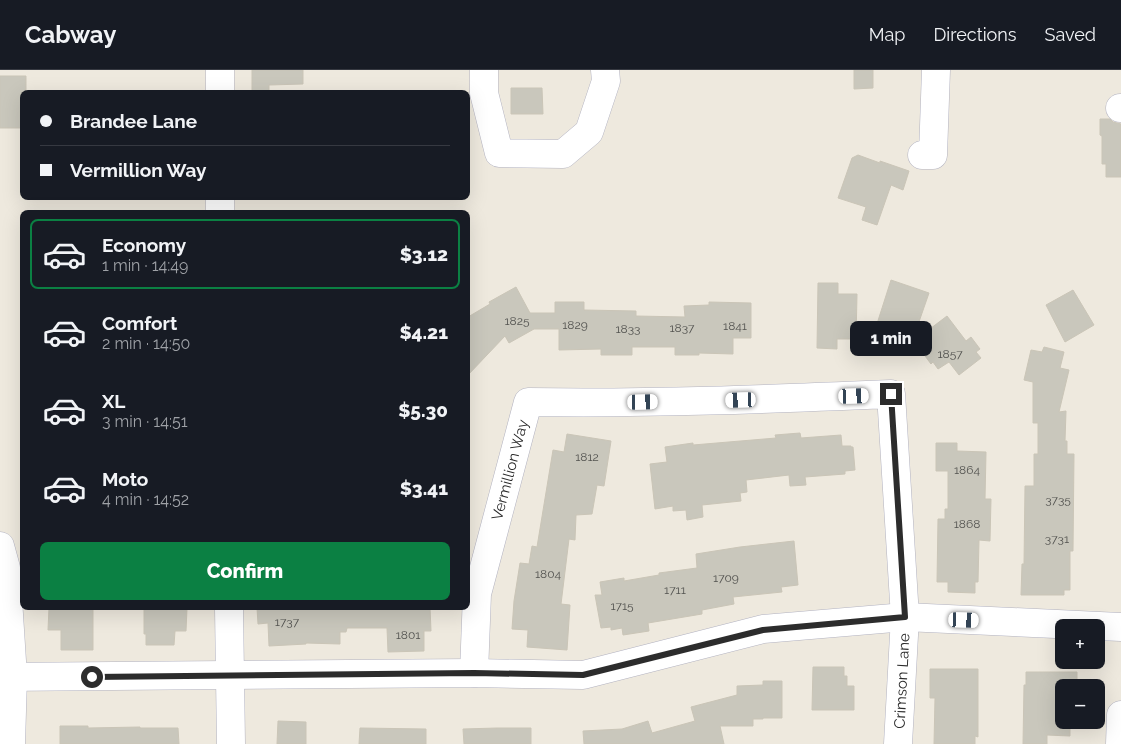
<!DOCTYPE html>
<meta charset="utf-8">
<style>
body{margin:0;font-family:Raleway,sans-serif;background:#242831;color:#f1f3f6;height:100vh;display:flex;flex-direction:column;font-size:19px;white-space:nowrap}
*{box-sizing:border-box;margin:0}
p{font-size:16px;color:#9ea1a6}
.icon{flex:none;width:28px;height:28px;fill:none;stroke:currentColor;stroke-width:2;stroke-linecap:round;stroke-linejoin:round}
.map{position:relative;flex:1;overflow:hidden}
.side{position:absolute;left:20px;top:140px;width:450px;height:400px;display:flex;flex-direction:column;background:#171b24;border-radius:8px;box-shadow:0 5px 20px #0002}
.side>*{flex:none}
.banner{position:absolute;left:20px;top:20px;width:450px;height:110px;border-radius:8px;box-shadow:0 5px 20px #0002;display:grid;align-content:center;height:110px;padding:0 20px;background:#171b24}
.fabs{position:absolute;left:1055px;top:549px;display:grid;gap:10px}
.fabs a{display:grid;place-items:center;width:50px;height:50px;border-radius:8px;background:#171b24;box-shadow:0 5px 20px #0002;font-size:25px}
.end{position:absolute;width:22px;height:22px;margin:-11px;border:6px solid #2c2c2c;background:#fff;box-shadow:0 0 0 2px #fff}
.from{border-radius:50%}
.bubble{position:absolute;height:35px;border-radius:8px;background:#171b24;box-shadow:0 5px 20px #0002;font-size:16px;font-weight:800;line-height:35px;text-align:center}
.car{position:absolute;width:15px;height:30px;margin:-15px -8px;border-radius:6px;box-shadow:0 0 4px 1px #0007;background:linear-gradient(#fff 24%,#345 0 40%,#fff 0 76%,#345 0 86%,#fff 0)}
.banner b{display:flex;align-items:center;gap:18px;height:48px;font-size:19px}
.banner b+b{border-top:1px solid #363941}
.banner i{width:12px;height:12px;background:#f1f3f6}
ul{padding:9px 0 0;list-style:none}
li{display:flex;align-items:center;gap:15px;height:70px;margin:0 10px 8px;padding:0 10px;border:2px solid transparent;border-radius:8px}
li div{flex:1}
li b{display:block;font-size:19px}
li em{font-style:normal;font-weight:800}
li.on{border-color:#0b8043}
li>.icon{width:45px;height:45px;stroke-width:1.5}
.button{display:flex;gap:10px;margin-top:auto;padding:10px 20px}
.button a{flex:1;height:58px;border-radius:8px;background:#0b8043;color:#fff;font-size:20px;font-weight:800;line-height:58px;text-align:center}
header{display:flex;align-items:center;gap:30px;box-sizing:border-box;height:70px;padding:0 25px;background:#171b24;border-bottom:1px solid #363941}
header strong{font-size:24px}
nav{display:flex;gap:28px;margin-inline-start:auto;font-size:18px}
.map>svg:first-child{display:block}
.building{fill:#c9c7bc;stroke:#cac5b7}
.lines{fill:none;stroke-linecap:round;stroke-linejoin:round}
.minor-casing{stroke:#b2b2c0;stroke-width:29}
.minor{stroke:#fff;stroke-width:28}
.route{stroke:#2c2c2c;stroke-width:6}
.labels{text-anchor:middle;stroke-width:4.5;stroke-linejoin:round;paint-order:stroke}
.number-label{font-size:12px;fill:#535350}
.street-label{font-size:15px;fill:#2c2c2c;stroke:#fff}
</style>
<header>
<strong>Cabway</strong>
<nav><a>Map</a><a>Directions</a><a>Saved</a></nav>
</header>
<div class="map">
<svg width="1121" height="674" viewBox="0 0 1121 674">
<rect width="100%" height="100%" fill="#eee9de"/>
<g class="building">
<path d="M252 0H303V14L269 15V22H252Z"/>
<path d="M854 0H873V18L854 19Z"/>
<path d="M0 6H26V22H22V58H0Z"/>
<path d="M511 18H542L543 44H511Z"/>
<path d="M1100 49H1110L1113 52 1121 54V107H1106V94H1102V66L1100 65Z"/>
<path d="M858 85 880 93V91L909 101 903 120 891 115 877 155 862 150 866 137 838 128 852 88Z"/>
<path d="M891 210 929 223 913 269 876 257Z"/>
<path d="M818 213H838V224H857L856 269H837V279L817 278Z"/>
<path d="M516 217 530 243H555V232H584V240L636 241V246L685 247 684 236 709 235V232L751 233V268H733V284L699 283V285H675V277H632V285H601V279L559 280V259H534L509 273 505 266 468 305V247L490 234 489 232Z"/>
<path d="M1073 220 1094 255 1065 272 1046 235Z"/>
<path d="M947 246 966 271 971 267 980 279 976 282 981 288 959 305 949 292 938 299 933 292 931 294 914 271Z"/>
<path d="M1044 277 1064 282 1060 298 1069 300 1059 342 1066 341 1065 371H1067V384H1074L1073 481H1070V520H1064V525H1021L1022 494H1024L1025 416H1034V384H1038V353H1033V312L1024 310 1031 280 1042 282Z"/>
<path d="M800 363 801 368 841 365 842 376H851V377H853L855 400 845 401V404L805 407 806 415 790 416 789 405 746 410 747 422 740 423 741 431 702 435 703 447 687 450 686 440 673 441V436L655 439 650 394 667 392 665 377 693 373V375L776 368 775 365Z"/>
<path d="M567 364 611 371 604 416 597 415 592 444 576 445 575 470 569 469 561 534 570 535 567 580 527 577 528 560 512 559 514 531 520 493 529 494 532 476 537 477 553 380 564 382Z"/>
<path d="M936 373H957V381L986 382 985 429H991L990 471 979 470 978 512H975V523L948 522V512H937L938 449H945V439H948V401H936Z"/>
<path d="M794 471 798 515 781 517 782 522 733 527 734 534 702 540V544L648 553 649 561 623 565 622 558 611 560V557L601 558 595 525H602L600 512 624 508V511L659 505V503L697 498 696 484 740 477Z"/>
<path d="M49 538H93V580H61V560H48Z"/>
<path d="M144 538H187L186 561H175L174 575H146V564H144Z"/>
<path d="M257 538H430L431 561H424V581L388 582 387 558H347L346 562H340V574L306 573V574L269 576 268 553 258 554Z"/>
<path d="M813 597H844V606H847V616H854V640H812Z"/>
<path d="M930 599H978V667L975 666V674H934L935 628H930Z"/>
<path d="M1026 602H1077V617L1064 618V650H1070V666L1047 665V674H1023L1024 615H1026Z"/>
<path d="M763 611H782V648H763V649H753V656H720L724 674H584L583 661 622 659 648 651 652 663 695 651 691 637 737 625V616L763 615Z"/>
<path d="M278 651 306 652V674H277Z"/>
<path d="M60 656H88V658L140 657V658H178L179 674H60Z"/>
<path d="M360 658 426 659V674H359Z"/>
<path d="M497 658H531V674H464L463 659Z"/>
</g>
<g class="lines">
<defs>
<g id="minor">
<path d="M484 0V23L499 83 563 84 589 62 606 11 605 0"/>
<path d="M220 22V0"/>
<path d="M1120 38H1121"/>
<path d="M922 85H933L936 0"/>
<path d="M220 142V128"/>
<path d="M0 476 6 498 13 607 11 674"/>
<path d="M229 538 231 674"/>
<path d="M474 603 477 524 528 332C649 334 770 329 891 324L905 547 898 674"/>
<path d="M0 607 474 603 583 605 763 559 905 547 1121 557"/>
<path d="M1120 674 1121 645"/>
</g>
</defs>
<use href="#minor" class="minor-casing"/>
<use href="#minor" class="minor"/>
</g>
<g class="lines">
<path class="route" d="M92 607 474 603 583 605 763 560 905 547 891 324"/>
</g>
<g class="labels">
<g class="number-label">
<text x="517" y="255">1825</text>
<text x="575" y="259">1829</text>
<text x="735" y="260">1841</text>
<text x="682" y="262">1837</text>
<text x="628" y="263">1833</text>
<text x="950" y="288">1857</text>
<text x="587" y="391">1812</text>
<text x="967" y="404">1864</text>
<text x="1058" y="434">3735</text>
<text x="967" y="458">1868</text>
<text x="1057" y="473">3731</text>
<text x="548" y="508">1804</text>
<text x="726" y="512">1709</text>
<text x="675" y="524">1711</text>
<text x="622" y="540">1715</text>
<text x="287" y="556">1737</text>
<text x="408" y="569">1801</text>
</g>
<g class="street-label">
<text transform="translate(510 400) rotate(-75)" y="5">Vermillion Way</text>
<text transform="translate(902 611) rotate(-87)" y="5">Crimson Lane</text>
</g>
</g>
</svg>
<div class="fabs">
<a>+</a>
<a>−</a>
</div>
<i class="end from" style="left:92px;top:607px"></i>
<i class="end" style="left:891px;top:324px"></i>
<div class="bubble" style="left:850px;top:251px;width:82px">1 min</div>
<i class="car" style="left:854px;top:326px;rotate:88deg"></i>
<i class="car" style="left:741px;top:330px;rotate:268deg"></i>
<i class="car" style="left:643px;top:332px;rotate:89deg"></i>
<i class="car" style="left:964px;top:550px;rotate:92deg"></i>
<div class="banner">
<b><i class="from"></i>Brandee Lane</b>
<b><i></i>Vermillion Way</b>
</div>
<section class="side">
<ul>
<li class="on"><svg class="icon" aria-label="car" viewBox="0 0 24 24"><path d="M5 17H2v-5l4-1 3-4h7l3 4 3 1v5h-3M9 17h6M6 11h13"/><circle cx="7" cy="17" r="2"/><circle cx="17" cy="17" r="2"/></svg><div><b>Economy</b><p>1 min · 14:49</p></div><em>$3.12</em></li>
<li><svg class="icon" aria-label="car" viewBox="0 0 24 24"><path d="M5 17H2v-5l4-1 3-4h7l3 4 3 1v5h-3M9 17h6M6 11h13"/><circle cx="7" cy="17" r="2"/><circle cx="17" cy="17" r="2"/></svg><div><b>Comfort</b><p>2 min · 14:50</p></div><em>$4.21</em></li>
<li><svg class="icon" aria-label="car" viewBox="0 0 24 24"><path d="M5 17H2v-5l4-1 3-4h7l3 4 3 1v5h-3M9 17h6M6 11h13"/><circle cx="7" cy="17" r="2"/><circle cx="17" cy="17" r="2"/></svg><div><b>XL</b><p>3 min · 14:51</p></div><em>$5.30</em></li>
<li><svg class="icon" aria-label="car" viewBox="0 0 24 24"><path d="M5 17H2v-5l4-1 3-4h7l3 4 3 1v5h-3M9 17h6M6 11h13"/><circle cx="7" cy="17" r="2"/><circle cx="17" cy="17" r="2"/></svg><div><b>Moto</b><p>4 min · 14:52</p></div><em>$3.41</em></li>
</ul>
<div class="button"><a>Confirm</a></div>
</section>
</div>
